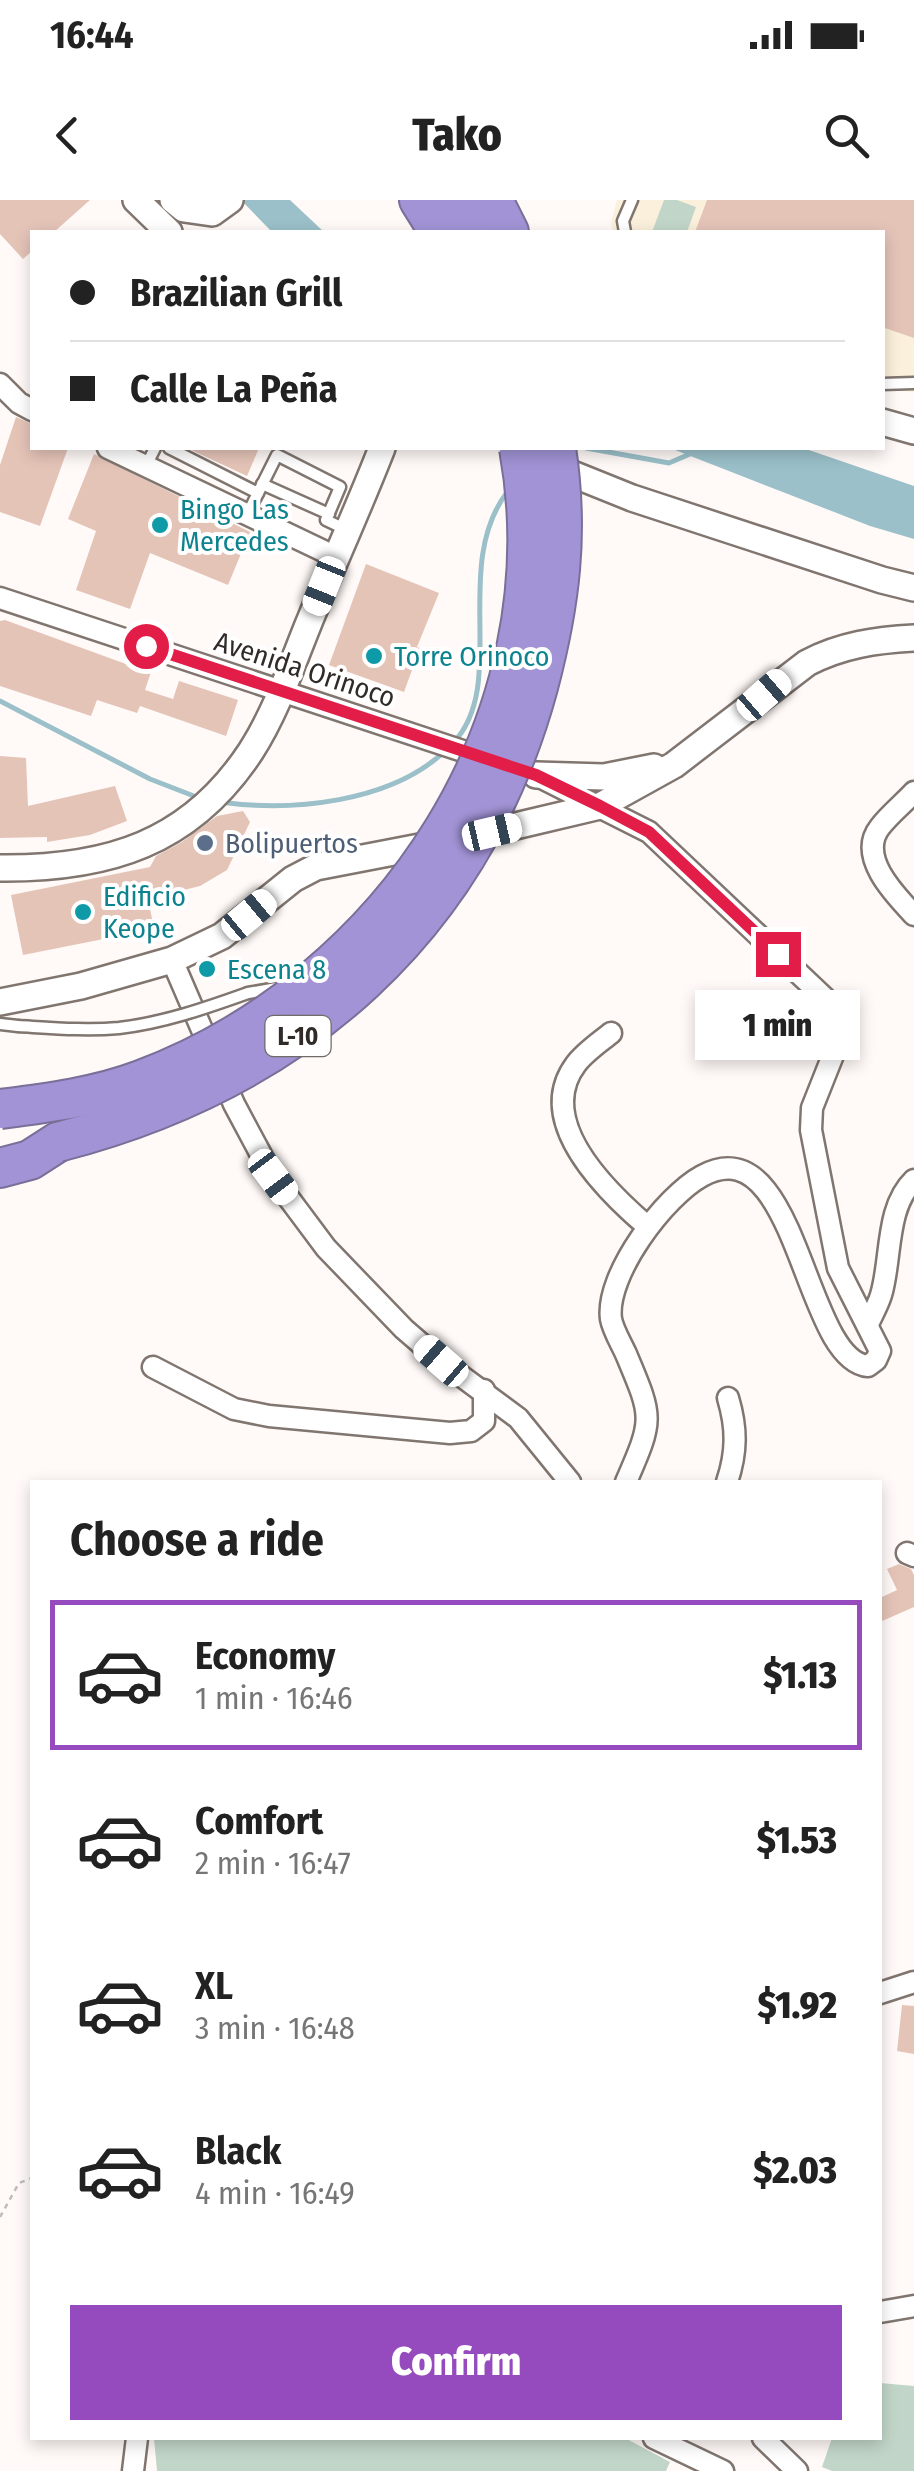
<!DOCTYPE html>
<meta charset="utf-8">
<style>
body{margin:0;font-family:"Fira Sans Condensed",sans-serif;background:#f2f2f2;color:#222;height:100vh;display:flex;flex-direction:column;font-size:38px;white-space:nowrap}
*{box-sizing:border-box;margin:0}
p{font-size:32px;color:#767676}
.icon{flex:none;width:55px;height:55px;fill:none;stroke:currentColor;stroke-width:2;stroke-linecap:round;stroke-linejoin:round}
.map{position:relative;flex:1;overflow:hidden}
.details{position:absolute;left:30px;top:1280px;width:852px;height:960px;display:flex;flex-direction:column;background:#fff;border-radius:0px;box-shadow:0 5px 15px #0003}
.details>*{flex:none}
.banner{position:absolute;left:30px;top:30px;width:855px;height:220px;border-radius:0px;box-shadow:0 5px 15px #0003;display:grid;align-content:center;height:220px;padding:0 40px;background:#fff}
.end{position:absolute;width:45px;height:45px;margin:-22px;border:12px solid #e11d48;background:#fff;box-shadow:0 0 0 5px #fff}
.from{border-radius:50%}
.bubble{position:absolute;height:70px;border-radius:0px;background:#fff;box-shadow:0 5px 15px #0003;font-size:32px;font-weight:800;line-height:70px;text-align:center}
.car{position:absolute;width:30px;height:60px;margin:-30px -15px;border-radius:12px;box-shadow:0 0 8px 2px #0007;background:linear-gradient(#fff 24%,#345 0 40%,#fff 0 76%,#345 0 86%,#fff 0)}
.banner b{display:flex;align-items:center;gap:35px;height:95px;font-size:38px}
.banner b+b{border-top:2px solid #e0e0e0}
.banner i{width:25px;height:25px;background:#222}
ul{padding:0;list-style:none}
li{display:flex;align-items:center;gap:30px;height:150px;margin:0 20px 15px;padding:0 20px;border:5px solid transparent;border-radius:0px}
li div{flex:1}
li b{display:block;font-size:38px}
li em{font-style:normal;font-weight:800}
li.on{border-color:#954bbe}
li>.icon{width:90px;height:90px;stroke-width:1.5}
h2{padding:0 40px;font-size:45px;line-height:120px}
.button{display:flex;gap:20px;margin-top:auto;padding:20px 40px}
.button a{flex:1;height:115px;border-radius:0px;background:#954bbe;color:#fff;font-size:40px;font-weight:800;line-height:115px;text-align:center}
.status{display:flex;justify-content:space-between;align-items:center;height:70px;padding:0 50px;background:#fff;direction:ltr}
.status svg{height:28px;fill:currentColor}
header{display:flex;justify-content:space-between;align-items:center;height:130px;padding:0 40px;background:#fff;font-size:45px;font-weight:800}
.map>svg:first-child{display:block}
.education{fill:#faf0db}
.green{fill:#c1d6c8}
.water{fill:#9bc0c9}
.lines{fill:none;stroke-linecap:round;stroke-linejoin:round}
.stream{stroke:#9bc0c9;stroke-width:5}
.building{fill:#e5c4b8}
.service-casing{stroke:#80756f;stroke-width:15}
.minor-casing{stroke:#80756f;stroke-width:25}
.tertiary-casing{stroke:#80756f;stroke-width:30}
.motorway-casing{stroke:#796f98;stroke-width:42}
.path{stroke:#c1bcb9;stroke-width:2.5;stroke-dasharray:5 5;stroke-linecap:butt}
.service{stroke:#fff;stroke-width:10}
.minor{stroke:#fff;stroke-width:20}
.tertiary{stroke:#fff;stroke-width:25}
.motorway{stroke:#a193d5;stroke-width:38}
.service-bridge-casing{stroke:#80756f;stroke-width:15;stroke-linecap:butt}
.motorway-bridge-casing{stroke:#796f98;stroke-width:42;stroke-linecap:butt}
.service-bridge{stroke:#fff;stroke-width:10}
.motorway-bridge{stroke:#a193d5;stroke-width:38}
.route{stroke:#e11d48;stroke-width:12}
.culture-dot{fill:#0f9aa8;stroke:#fff;stroke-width:4}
.service-dot{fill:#5c6f8a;stroke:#fff;stroke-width:4}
.labels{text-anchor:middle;stroke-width:8;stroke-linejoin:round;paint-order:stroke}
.shield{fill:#fff;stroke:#6e6b68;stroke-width:2.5}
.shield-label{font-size:25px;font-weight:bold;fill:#302b28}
.culture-label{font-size:28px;fill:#0d838f;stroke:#fff;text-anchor:start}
.street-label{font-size:28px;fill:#302b28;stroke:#fff}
.service-label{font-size:28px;fill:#4e5e75;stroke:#fff;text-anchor:start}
</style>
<div class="status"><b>16:44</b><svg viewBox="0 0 49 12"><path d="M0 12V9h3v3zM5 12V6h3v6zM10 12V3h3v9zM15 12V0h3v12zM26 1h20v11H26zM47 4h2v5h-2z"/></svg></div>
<header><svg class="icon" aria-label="back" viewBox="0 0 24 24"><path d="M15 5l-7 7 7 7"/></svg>Tako<svg class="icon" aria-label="search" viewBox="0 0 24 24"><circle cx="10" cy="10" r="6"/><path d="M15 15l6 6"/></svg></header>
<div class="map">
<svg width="914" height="2271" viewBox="0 0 914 2271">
<rect width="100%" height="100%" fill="#fffaf7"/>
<path class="education" d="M617 0H914V192L883 189 882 32H613L611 23Z"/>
<g class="green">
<path d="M664 0H677L696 7 687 32H652Z"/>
<path d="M880 2183 914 2186V2271H832L822 2267 832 2238H880Z"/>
<path d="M154 2238H625L670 2262 666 2271H157Z"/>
</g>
<g class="water">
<path d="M241 0H290L324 32H272Z"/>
<path d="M670 248H803L914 286V339L870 326Z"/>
</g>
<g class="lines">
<g class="stream">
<path d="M586 248 669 263 690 254"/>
<path d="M0 501 150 579 199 598"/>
<path d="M454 542C509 483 450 365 508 291"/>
<path d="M220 602C291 612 391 603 446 550"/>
</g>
</g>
<g class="building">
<path d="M0 0H90L54 32H32V51L23 59 0 34Z"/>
<path d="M707 0H914V138L882 127V32H695Z"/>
<path d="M16 217 32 224V248H68L40 326 0 312V265Z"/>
<path d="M187 248H259L247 276Z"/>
<path d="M94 254 250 332 228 385 150 353 130 409 76 390 96 331 68 319Z"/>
<path d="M366 364 439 393 417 447 420 448 404 492 329 465Z"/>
<path d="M5 420 126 464 129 458 153 466 145 490 173 499 179 481 238 500 226 536 140 506 137 513 97 500 91 516 0 486V421Z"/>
<path d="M0 556 26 558 28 606 115 586 127 621 90 635 47 642V637L0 638Z"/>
<path d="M243 611 250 622 227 670 200 686 176 692 146 688 154 729 23 755 11 695 150 667 156 656 182 642 217 616Z"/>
<path d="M899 1364 911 1369 914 1375V1407L880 1422V1398L897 1390 887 1369Z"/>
<path d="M902 1805 914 1806V1854L897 1851Z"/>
</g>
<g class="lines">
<defs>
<g id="service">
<path d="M625 32 623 21 632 0"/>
<path d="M882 184 914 183"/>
<path d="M169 248 258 293"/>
<path d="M146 266 155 248"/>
<path d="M262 284 329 314"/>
<path d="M247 315 277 255 340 287 326 320 347 330"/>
<path d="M248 793 277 788"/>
<path d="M0 824 18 826"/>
</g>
<g id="minor">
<path d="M0 184 19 203 32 210"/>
<path d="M108 248 336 357"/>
<path d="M0 398 487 559"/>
<path d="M538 576 649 632 830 803 841 820V835L812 908 811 930 838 1068 880 1151 876 1160 868 1166C803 1160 798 924 702 976 665 996 605 1075 611 1119 613 1130 621 1143 626 1154 653 1218 654 1218 626 1282"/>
<path d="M914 592C903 604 890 614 880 627 857 656 894 694 914 715"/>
<path d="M172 760 234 904 273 977 326 1048 404 1129 441 1161 518 1218 570 1282"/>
<path d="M611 833C600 842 585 852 576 864 533 921 607 992 648 1027"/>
<path d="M868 1124C872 1115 878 1105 881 1095 892 1059 885 1008 914 980"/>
<path d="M153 1167 234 1209 269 1216 450 1233 471 1231 484 1221V1190"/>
<path d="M727 1282C737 1252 737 1228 728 1198"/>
<path d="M907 1353 914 1356"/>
<path d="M880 1793 914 1782"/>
<path d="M880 2112 914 2106"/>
<path d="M654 2238 723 2271"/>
<path d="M763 2238 797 2271"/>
<path d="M133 2271 137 2238"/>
</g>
<g id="tertiary">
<path d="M136 0 169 32"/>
<path d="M173 0 184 9 212 13 230 0"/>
<path d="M882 222 914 231"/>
<path d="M550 265 632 298 882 380 914 388"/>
<path d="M536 575 604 577 654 567"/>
<path d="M0 668C107 669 190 644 251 551 276 512 291 467 308 425 332 366 359 307 382 248"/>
<path d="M0 802 81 786 172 760 222 736 293 679 316 667 456 640 600 606 674 565 807 463C841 445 876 440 914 438"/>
</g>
<g id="motorway">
<path d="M419 0 439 32"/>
<path d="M456 0 476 32"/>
<path d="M493 0 509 32"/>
<path d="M0 968 30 960 58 942"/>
</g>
</defs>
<use href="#service" class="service-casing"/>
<use href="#minor" class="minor-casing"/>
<use href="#tertiary" class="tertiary-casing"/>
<use href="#motorway" class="motorway-casing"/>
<path class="path" d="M0 2017 19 1983 32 1978"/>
<use href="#service" class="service"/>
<use href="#minor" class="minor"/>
<use href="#tertiary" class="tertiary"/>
<use href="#motorway" class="motorway"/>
<defs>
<path id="service-bridge" d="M18 826C52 828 86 831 119 828 163 823 206 808 248 793"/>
<g id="motorway-bridge">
<path d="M0 909C47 903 96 897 141 880 394 785 568 519 519 248"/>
<path d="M58 942C298 880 472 729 538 487 560 404 569 333 556 248"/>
</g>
</defs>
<use href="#service-bridge" class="service-bridge-casing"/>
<use href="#motorway-bridge" class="motorway-bridge-casing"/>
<use href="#service-bridge" class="service-bridge"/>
<use href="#motorway-bridge" class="motorway-bridge"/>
</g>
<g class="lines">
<path class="route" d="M146 446 536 575 600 606 649 632 778 754"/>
</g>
<g class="culture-dot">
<circle cx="160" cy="325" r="10"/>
<circle cx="374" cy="456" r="10"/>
<circle cx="83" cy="712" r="10"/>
<circle cx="207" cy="769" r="10"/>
</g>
<circle class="service-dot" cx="205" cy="643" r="10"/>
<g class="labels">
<rect class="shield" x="265.5" y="816" width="65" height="40" rx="8"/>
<g class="shield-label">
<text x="298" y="845">L-10</text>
</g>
<g class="culture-label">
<text x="180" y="319">Bingo Las<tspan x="180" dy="32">Mercedes</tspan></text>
<text x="394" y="466">Torre Orinoco</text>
<text x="103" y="706">Edificio<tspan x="103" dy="32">Keope</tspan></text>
<text x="227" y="779">Escena 8</text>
</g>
<g class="street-label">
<text transform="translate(305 469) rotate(18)" y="10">Avenida Orinoco</text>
</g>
<g class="service-label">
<text x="225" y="653">Bolipuertos</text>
</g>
</g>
</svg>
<i class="end from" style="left:146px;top:446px"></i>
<i class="end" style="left:778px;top:754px"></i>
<div class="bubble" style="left:695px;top:790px;width:165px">1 min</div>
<i class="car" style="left:324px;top:386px;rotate:202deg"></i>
<i class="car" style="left:764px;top:495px;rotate:49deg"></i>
<i class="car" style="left:492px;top:632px;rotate:77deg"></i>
<i class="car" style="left:249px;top:715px;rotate:50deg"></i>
<i class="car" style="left:273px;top:977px;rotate:143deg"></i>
<i class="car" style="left:441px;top:1161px;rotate:311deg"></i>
<div class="banner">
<b><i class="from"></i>Brazilian Grill</b>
<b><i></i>Calle La Peña</b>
</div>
<section class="details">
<h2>Choose a ride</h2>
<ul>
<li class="on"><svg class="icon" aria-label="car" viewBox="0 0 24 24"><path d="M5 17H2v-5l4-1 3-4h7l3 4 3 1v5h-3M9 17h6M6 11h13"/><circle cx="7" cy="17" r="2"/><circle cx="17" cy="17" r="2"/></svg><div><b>Economy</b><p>1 min · 16:46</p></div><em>$1.13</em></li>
<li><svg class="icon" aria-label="car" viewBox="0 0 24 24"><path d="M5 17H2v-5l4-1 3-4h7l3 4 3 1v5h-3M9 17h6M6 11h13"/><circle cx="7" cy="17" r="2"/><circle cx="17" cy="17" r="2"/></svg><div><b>Comfort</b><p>2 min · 16:47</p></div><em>$1.53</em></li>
<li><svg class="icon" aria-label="car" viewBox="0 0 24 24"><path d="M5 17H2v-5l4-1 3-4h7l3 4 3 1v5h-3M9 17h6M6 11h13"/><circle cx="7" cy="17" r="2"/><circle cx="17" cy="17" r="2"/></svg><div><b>XL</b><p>3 min · 16:48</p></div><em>$1.92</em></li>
<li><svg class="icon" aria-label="car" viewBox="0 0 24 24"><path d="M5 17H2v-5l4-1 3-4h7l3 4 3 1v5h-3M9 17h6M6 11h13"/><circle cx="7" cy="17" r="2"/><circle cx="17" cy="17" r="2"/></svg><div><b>Black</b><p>4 min · 16:49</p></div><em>$2.03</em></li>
</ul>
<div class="button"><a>Confirm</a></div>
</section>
</div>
